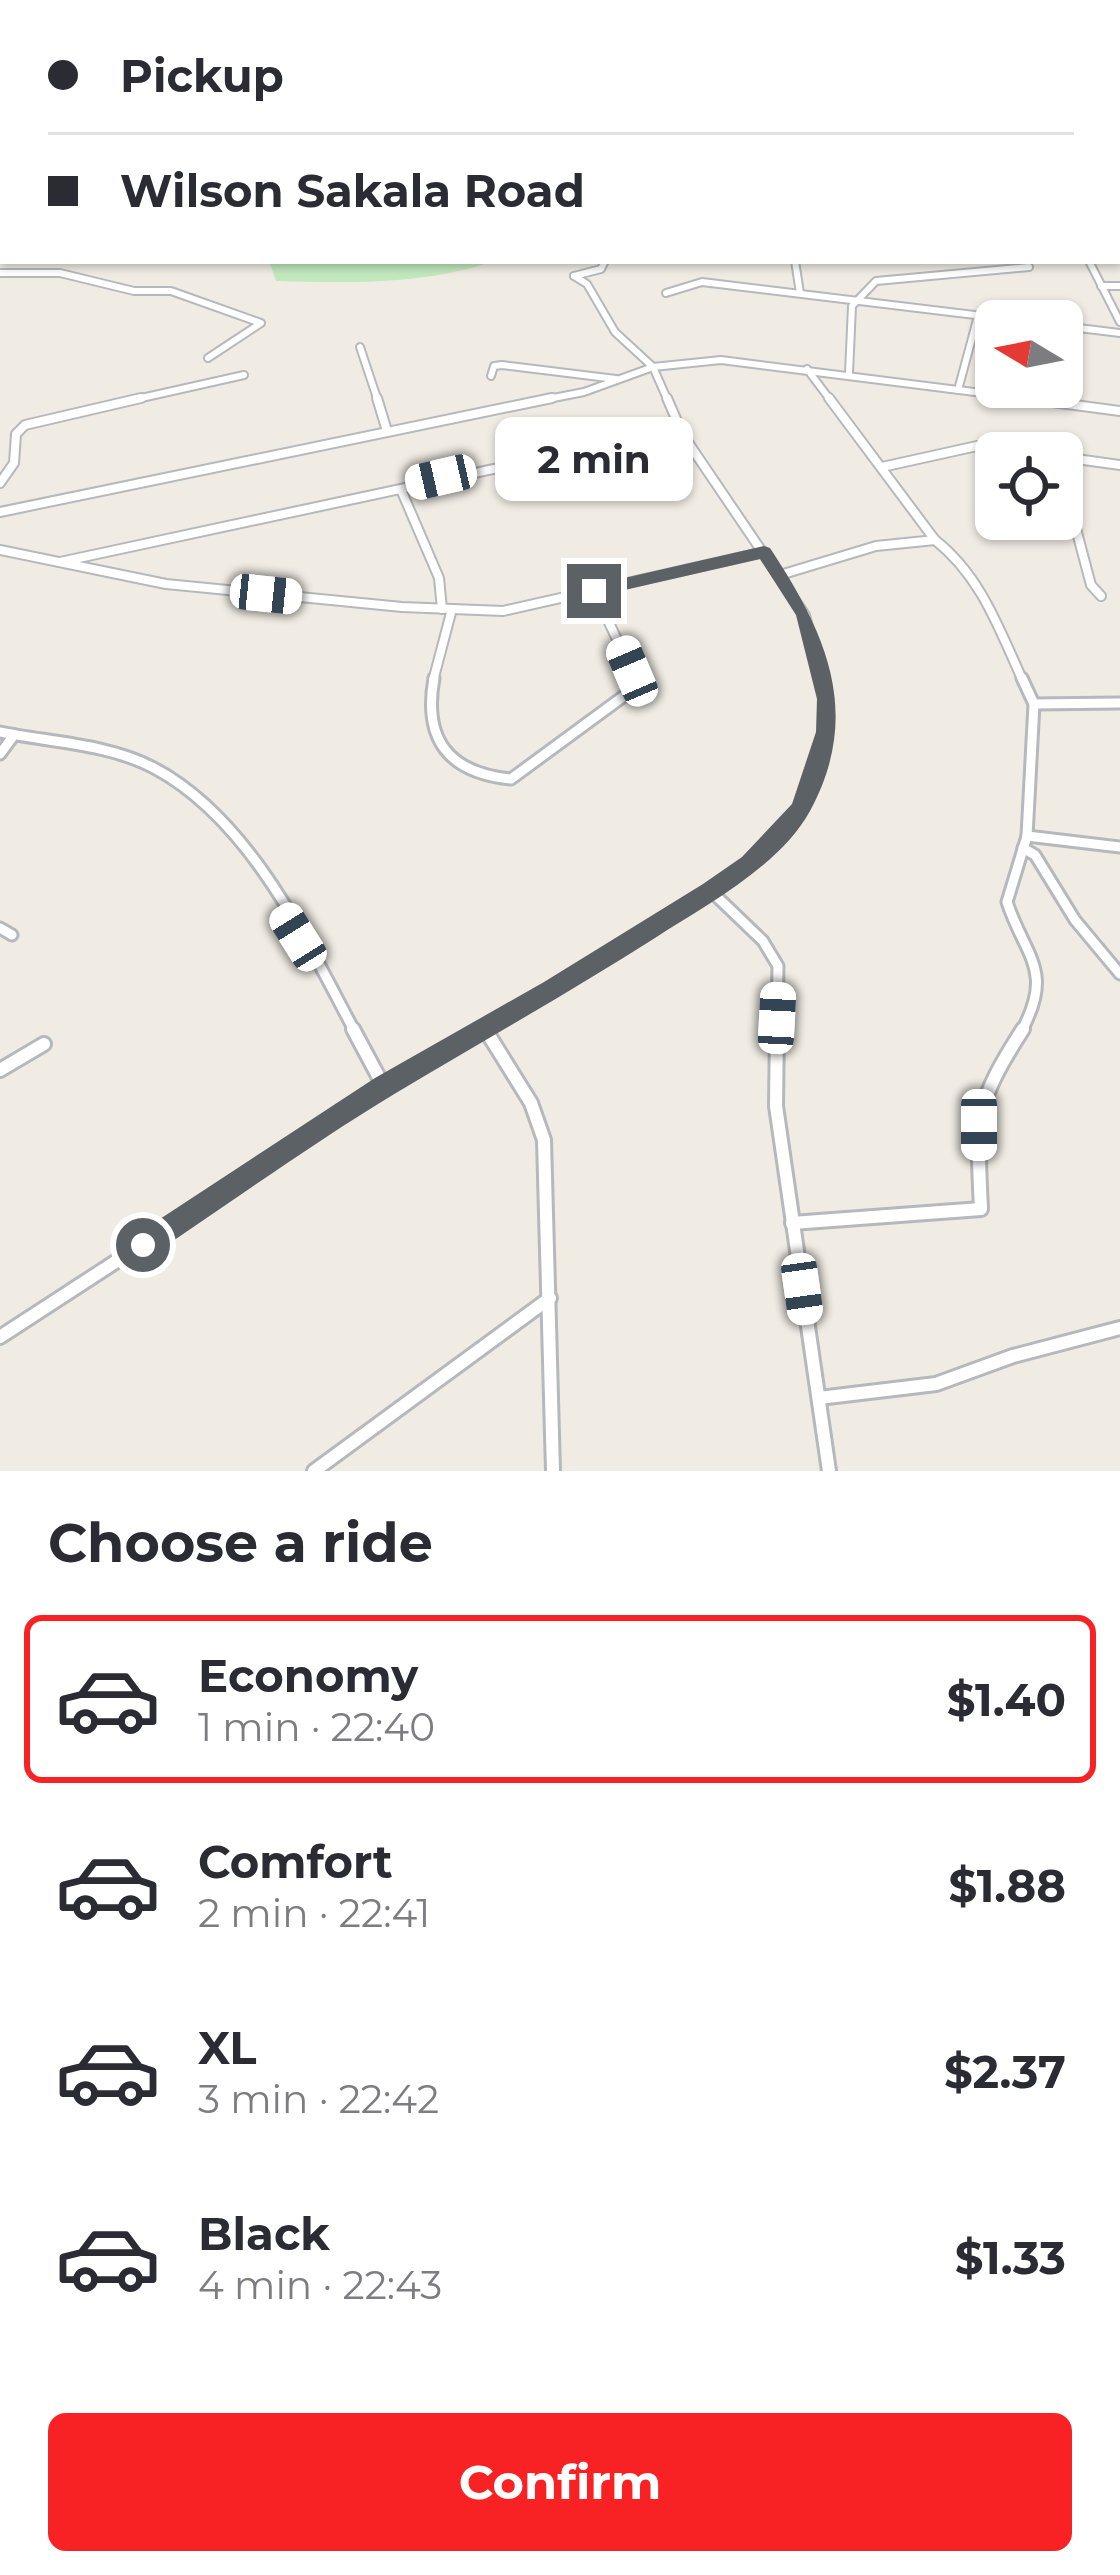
<!DOCTYPE html>
<meta charset="utf-8">
<style>
body{margin:0;font-family:Montserrat,sans-serif;background:#f7f7f7;color:#2b2b33;height:100vh;display:flex;flex-direction:column;font-size:45px;white-space:nowrap}
*{box-sizing:border-box;margin:0}
p{font-size:39px;color:#7c7c81}
.icon{flex:none;width:66px;height:66px;fill:none;stroke:currentColor;stroke-width:2;stroke-linecap:round;stroke-linejoin:round}
.map{position:relative;height:1471px;overflow:hidden}
.panel{display:flex;flex-direction:column;background:#fff;flex:1}
.panel>*{flex:none}
.banner{position:absolute;left:0px;top:0px;width:1122px;height:264px;box-shadow:0 3px 9px #0004;display:grid;align-content:center;height:264px;padding:0 48px;background:#fff}
.needle{width:78px;rotate:280deg}
.fabs{position:absolute;left:975px;top:300px;display:grid;gap:24px}
.fabs a{display:grid;place-items:center;width:108px;height:108px;border-radius:18px;background:#fff;box-shadow:0 3px 9px #0004;font-size:60px}
.end{position:absolute;width:54px;height:54px;margin:-27px;border:15px solid #5c6166;background:#fff;box-shadow:0 0 0 6px #fff}
.from{border-radius:50%}
.bubble{position:absolute;height:84px;border-radius:18px;background:#fff;box-shadow:0 3px 9px #0004;font-size:39px;font-weight:700;line-height:84px;text-align:center}
.car{position:absolute;width:36px;height:72px;margin:-36px -18px;border-radius:15px;box-shadow:0 0 9px 3px #0007;background:linear-gradient(#fff 24%,#345 0 40%,#fff 0 76%,#345 0 86%,#fff 0)}
.banner b{display:flex;align-items:center;gap:42px;height:114px;font-size:45px}
.banner b+b{border-top:3px solid #e1e1e2}
.banner i{width:30px;height:30px;background:#2b2b33}
ul{padding:0;list-style:none}
li{display:flex;align-items:center;gap:36px;height:168px;margin:0 24px 18px;padding:0 24px;border:6px solid transparent;border-radius:18px}
li div{flex:1}
li b{display:block;font-size:45px}
li em{font-style:normal;font-weight:700}
li.current{border-color:#f82224}
li>.icon{width:108px;height:108px;stroke-width:1.5}
h2{padding:0 48px;font-size:54px;line-height:144px}
.action{display:flex;gap:24px;margin-top:auto;padding:24px 48px}
.action a{flex:1;height:138px;border-radius:18px;background:#f82224;color:#fff;font-size:48px;font-weight:700;line-height:138px;text-align:center}
.map>svg:first-child{display:block}
.green{fill:#c2e9be}
.lines{fill:none;stroke-linecap:round;stroke-linejoin:round}
.street-far4-casing{stroke:#b5b8bc;stroke-width:8}
.street-far3-casing{stroke:#b5b8bc;stroke-width:10}
.street-far2-casing{stroke:#b5b8bc;stroke-width:12}
.street-far1-casing{stroke:#b5b8bc;stroke-width:15}
.street-casing{stroke:#b5b8bc;stroke-width:18}
.street-far4{stroke:#fff;stroke-width:4.5}
.street-far3{stroke:#fff;stroke-width:6}
.street-far2{stroke:#fff;stroke-width:8}
.street-far1{stroke:#fff;stroke-width:9}
.street{stroke:#fff;stroke-width:12}
.route{fill:#5c6166}
</style>
<div class="map">
<svg width="1120" height="1471" viewBox="0 0 1120 1471">
<rect width="100%" height="100%" fill="#f0ece4"/>
<path class="green" d="M269 261H494C426 285 348 283 276 281Z"/>
<g class="lines">
<defs>
<g id="street-far4">
<path d="M55 0 241 2"/>
<path d="M565 0 570 3"/>
<path d="M660 3 669 0"/>
</g>
<g id="street-far3">
<path d="M795 261 800 293"/>
<path d="M1089 261 1120 322"/>
<path d="M0 273H60L134 291H171L261 323 208 358"/>
<path d="M574 276 601 269 605 261"/>
<path d="M574 276 587 284 615 332 653 367 668 401"/>
<path d="M1101 286H1120"/>
<path d="M666 293 702 282 1024 321"/>
<path d="M1062 326 1120 333"/>
<path d="M360 347 378 401"/>
<path d="M807 369 831 401"/>
<path d="M849 373 852 306 876 281 1029 267"/>
<path d="M491 376 494 366 502 365 616 379"/>
<path d="M958 390 978 316"/>
<path d="M128 401 244 375"/>
<path d="M538 401 584 392 653 367 721 360 1046 401"/>
</g>
<g id="street-far2">
<path d="M377 398 387 431"/>
<path d="M667 398 683 435 805 615 822 681"/>
<path d="M829 398 935 540C981 576 999 629 1023 681"/>
<path d="M1022 398 1120 411"/>
<path d="M540 456 557 486"/>
<path d="M1062 457 1120 465"/>
<path d="M882 467 977 446 1041 453"/>
<path d="M1062 476 1091 585 1101 596"/>
<path d="M0 483 14 463 16 434 25 425 141 398"/>
<path d="M402 492 439 578 442 609"/>
<path d="M0 512 552 398"/>
<path d="M0 550 166 584 402 607 503 611 764 552"/>
<path d="M60 562 680 429"/>
<path d="M780 575 876 546 935 540"/>
<path d="M594 591 632 671 630 681"/>
<path d="M433 681 452 609"/>
</g>
<g id="street-far1">
<path d="M434 678C423 739 448 773 511 779L628 693 631 678"/>
<path d="M1034 704 1120 703"/>
<path d="M0 732C49 742 109 744 154 768 250 819 306 940 355 1032"/>
<path d="M0 754 14 735"/>
<path d="M1027 836 1120 847"/>
<path d="M1023 848 1035 855 1075 920 1120 974"/>
<path d="M711 891 763 941 778 966 777 1032"/>
<path d="M0 928 12 935"/>
<path d="M484 1028 486 1032"/>
<path d="M480 1032 750 864 801 809 826 732 827 699 822 678"/>
<path d="M1021 1032C1055 970 1025 957 1007 902L1027 836 1034 704 1022 678"/>
</g>
<g id="street">
<path d="M353 1029 384 1087"/>
<path d="M485 1029 531 1103 544 1140 553 1471"/>
<path d="M777 1029 776 1106 829 1471"/>
<path d="M0 1070 44 1044"/>
<path d="M792 1223 981 1209C977 1118 973 1107 1023 1029"/>
<path d="M0 1337 384 1087 485 1029"/>
<path d="M819 1398 936 1384 1013 1356 1120 1328"/>
<path d="M314 1471 550 1298"/>
</g>
</defs>
<use href="#street-far4" class="street-far4-casing"/>
<use href="#street-far3" class="street-far3-casing"/>
<use href="#street-far2" class="street-far2-casing"/>
<use href="#street-far1" class="street-far1-casing"/>
<use href="#street" class="street-casing"/>
<use href="#street-far4" class="street-far4"/>
<use href="#street-far3" class="street-far3"/>
<use href="#street-far2" class="street-far2"/>
<use href="#street-far1" class="street-far1"/>
<use href="#street" class="street"/>
</g>
<path class="route" d="M764 546 770 548C826 633 863 713 810 811 780 866 706 905 655 938 570 992 483 1041 396 1093 313 1143 233 1201 152 1255L143 1259 134 1255 130 1245 134 1236 375 1078 544 982 703 884 742 857 792 804 816 732 817 699 796 615 760 559 594 597 585 591 594 585Z"/>
</svg>
<div class="fabs">
<a><svg class="needle" viewBox="-14 -14 28 28"><path d="M0-13l5 13h-10z" fill="#e53935"/><path d="M0 13l5-13h-10z" fill="#7c7c81"/></svg></a>
<a><svg class="icon" aria-label="locate" viewBox="0 0 24 24"><circle cx="12" cy="12" r="6"/><path d="M12 2v4M12 18v4M2 12h4M18 12h4"/></svg></a>
</div>
<i class="end from" style="left:143px;top:1245px"></i>
<i class="end" style="left:594px;top:591px"></i>
<div class="bubble" style="left:495px;top:417px;width:198px">2 min</div>
<i class="car" style="left:441px;top:477px;rotate:257deg"></i>
<i class="car" style="left:266px;top:594px;rotate:96deg"></i>
<i class="car" style="left:632px;top:671px;rotate:337deg"></i>
<i class="car" style="left:298px;top:937px;rotate:328deg"></i>
<i class="car" style="left:777px;top:1018px;rotate:3deg"></i>
<i class="car" style="left:979px;top:1125px;rotate:180deg"></i>
<i class="car" style="left:802px;top:1289px;rotate:172deg"></i>
<div class="banner">
<b><i class="from"></i>Pickup</b>
<b><i></i>Wilson Sakala Road</b>
</div>
</div>
<section class="panel">
<h2>Choose a ride</h2>
<ul>
<li class="current"><svg class="icon" aria-label="car" viewBox="0 0 24 24"><path d="M5 17H2v-5l4-1 3-4h7l3 4 3 1v5h-3M9 17h6M6 11h13"/><circle cx="7" cy="17" r="2"/><circle cx="17" cy="17" r="2"/></svg><div><b>Economy</b><p>1 min · 22:40</p></div><em>$1.40</em></li>
<li><svg class="icon" aria-label="car" viewBox="0 0 24 24"><path d="M5 17H2v-5l4-1 3-4h7l3 4 3 1v5h-3M9 17h6M6 11h13"/><circle cx="7" cy="17" r="2"/><circle cx="17" cy="17" r="2"/></svg><div><b>Comfort</b><p>2 min · 22:41</p></div><em>$1.88</em></li>
<li><svg class="icon" aria-label="car" viewBox="0 0 24 24"><path d="M5 17H2v-5l4-1 3-4h7l3 4 3 1v5h-3M9 17h6M6 11h13"/><circle cx="7" cy="17" r="2"/><circle cx="17" cy="17" r="2"/></svg><div><b>XL</b><p>3 min · 22:42</p></div><em>$2.37</em></li>
<li><svg class="icon" aria-label="car" viewBox="0 0 24 24"><path d="M5 17H2v-5l4-1 3-4h7l3 4 3 1v5h-3M9 17h6M6 11h13"/><circle cx="7" cy="17" r="2"/><circle cx="17" cy="17" r="2"/></svg><div><b>Black</b><p>4 min · 22:43</p></div><em>$1.33</em></li>
</ul>
<div class="action"><a>Confirm</a></div>
</section>
